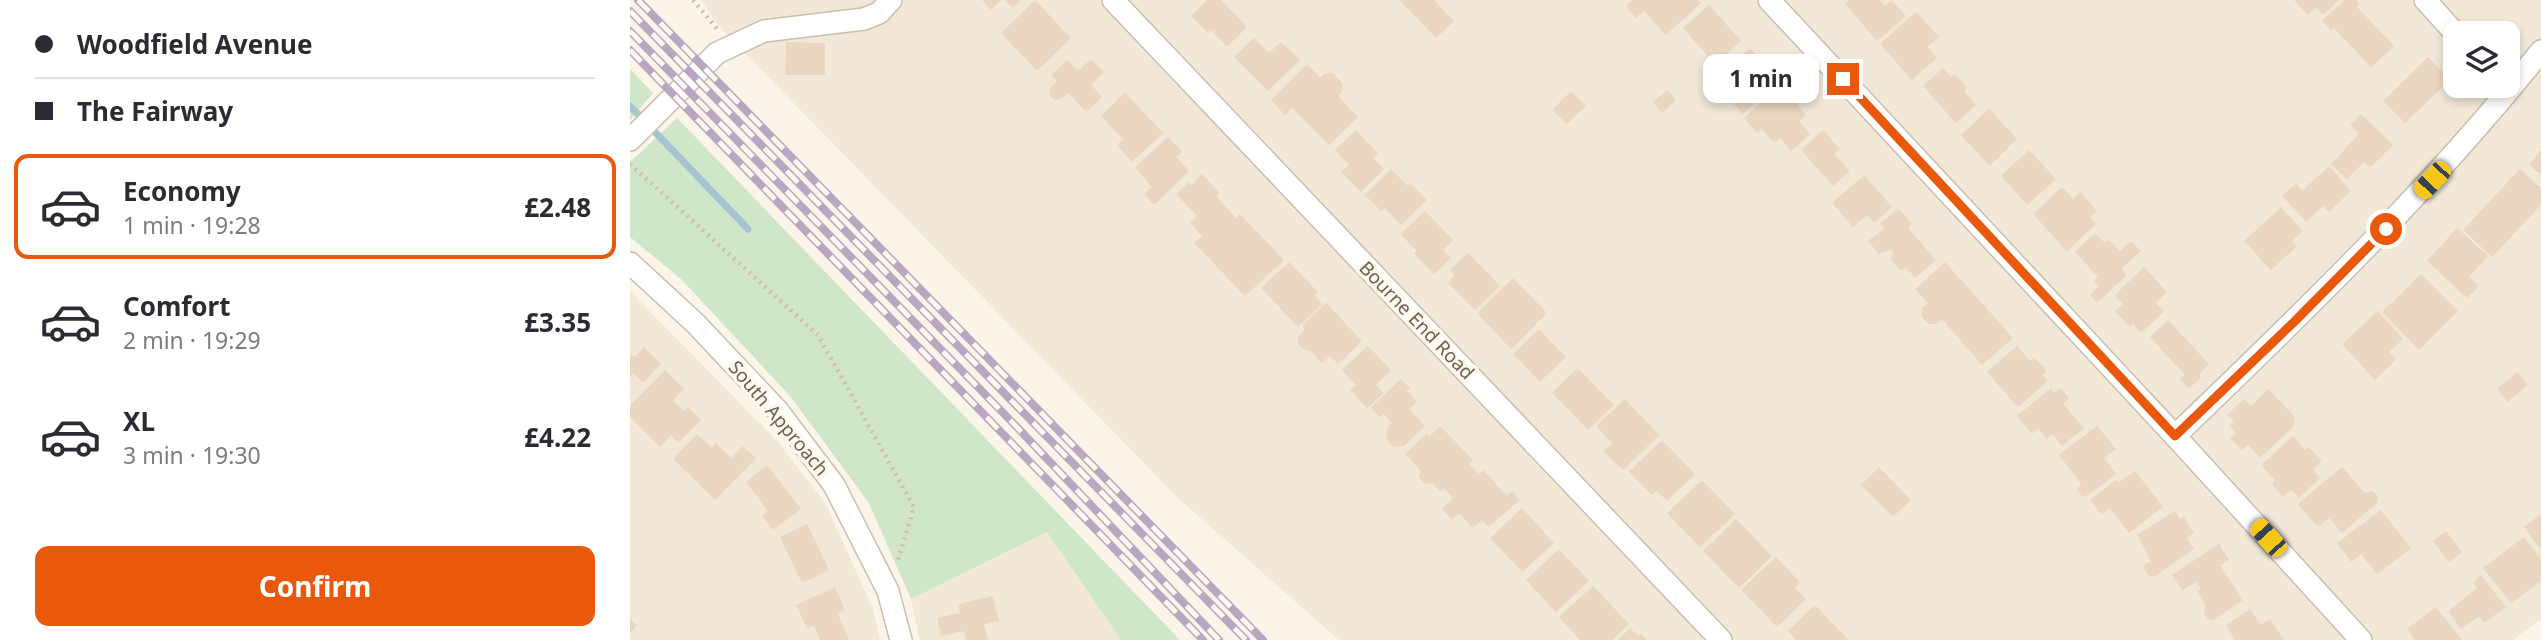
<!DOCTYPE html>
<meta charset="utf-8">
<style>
body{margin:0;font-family:"Noto Sans",sans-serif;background:#f2f2f3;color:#2b2b33;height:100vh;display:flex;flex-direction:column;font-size:26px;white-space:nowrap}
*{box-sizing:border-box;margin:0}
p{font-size:23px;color:#7c7c81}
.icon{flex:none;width:38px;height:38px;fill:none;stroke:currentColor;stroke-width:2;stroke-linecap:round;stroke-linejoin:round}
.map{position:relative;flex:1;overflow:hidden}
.panel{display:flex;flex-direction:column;background:#fff;width:630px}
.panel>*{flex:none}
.top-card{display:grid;align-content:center;height:154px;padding:0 35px;background:#fff}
.buttons{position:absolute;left:1813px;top:21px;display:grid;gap:14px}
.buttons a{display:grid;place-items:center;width:77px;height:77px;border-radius:14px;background:#fff;box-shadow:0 4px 10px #0003;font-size:35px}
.end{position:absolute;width:32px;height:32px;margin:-16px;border:9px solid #ea580c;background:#fff;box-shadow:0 0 0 4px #fff}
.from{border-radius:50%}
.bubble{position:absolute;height:49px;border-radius:14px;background:#fff;box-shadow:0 4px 10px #0003;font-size:23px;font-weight:700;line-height:49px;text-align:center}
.car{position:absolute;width:21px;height:42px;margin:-21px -10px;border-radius:9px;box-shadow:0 0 5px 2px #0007;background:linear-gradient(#f5c518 24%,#345 0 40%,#f5c518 0 76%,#345 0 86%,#f5c518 0)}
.top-card b{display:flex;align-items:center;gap:24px;height:66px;font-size:26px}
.top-card b+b{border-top:2px solid #e1e1e2}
.top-card i{width:18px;height:18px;background:#2b2b33}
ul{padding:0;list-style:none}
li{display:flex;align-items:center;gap:21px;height:105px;margin:0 14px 10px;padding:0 21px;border:4px solid transparent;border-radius:14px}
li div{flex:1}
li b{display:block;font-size:26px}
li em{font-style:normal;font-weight:700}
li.selected{border-color:#ea580c}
li>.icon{width:63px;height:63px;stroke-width:1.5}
.primary-button{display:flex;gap:14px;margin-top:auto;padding:14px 35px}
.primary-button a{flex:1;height:80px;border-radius:14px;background:#ea580c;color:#fff;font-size:28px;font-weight:700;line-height:80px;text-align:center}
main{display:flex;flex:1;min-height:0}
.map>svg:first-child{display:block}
.residential{fill:#f1e8d7;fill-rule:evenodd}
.green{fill:#d0e6c8}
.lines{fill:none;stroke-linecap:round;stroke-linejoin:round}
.stream{stroke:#a6c5d2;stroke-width:7}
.building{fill:#ead6c1}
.street-casing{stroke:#cbbeaf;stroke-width:24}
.path{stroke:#d1bca6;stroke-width:4.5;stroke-dasharray:2 5;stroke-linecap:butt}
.street{stroke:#fff;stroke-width:21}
.rail-casing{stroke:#b9a7c2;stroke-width:8}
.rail{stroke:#fdf9ee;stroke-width:5;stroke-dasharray:16;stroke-linecap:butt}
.route{stroke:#ea580c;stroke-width:9}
.labels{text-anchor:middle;stroke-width:7;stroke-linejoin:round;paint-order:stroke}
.street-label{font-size:19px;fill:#715f4f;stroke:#fdf9ee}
</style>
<main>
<section class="panel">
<div class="top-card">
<b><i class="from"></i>Woodfield Avenue</b>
<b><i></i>The Fairway</b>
</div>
<ul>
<li class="selected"><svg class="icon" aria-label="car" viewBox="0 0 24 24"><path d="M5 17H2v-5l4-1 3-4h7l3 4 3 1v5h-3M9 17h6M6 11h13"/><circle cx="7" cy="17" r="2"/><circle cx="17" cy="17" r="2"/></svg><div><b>Economy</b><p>1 min · 19:28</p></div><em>£2.48</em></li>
<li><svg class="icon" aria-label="car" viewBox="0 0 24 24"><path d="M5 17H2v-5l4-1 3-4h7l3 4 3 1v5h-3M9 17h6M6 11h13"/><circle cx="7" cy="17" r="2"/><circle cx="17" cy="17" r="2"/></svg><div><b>Comfort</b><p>2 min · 19:29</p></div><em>£3.35</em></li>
<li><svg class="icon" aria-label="car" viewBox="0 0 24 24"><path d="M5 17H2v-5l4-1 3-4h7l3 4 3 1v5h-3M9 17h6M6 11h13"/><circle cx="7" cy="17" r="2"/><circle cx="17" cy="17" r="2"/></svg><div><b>XL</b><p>3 min · 19:30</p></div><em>£4.22</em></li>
</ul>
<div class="primary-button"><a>Confirm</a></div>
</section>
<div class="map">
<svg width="1911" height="640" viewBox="0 0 1911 640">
<rect width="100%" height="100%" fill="#faf5e8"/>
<g class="residential">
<path d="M71 0H1911V619L1883 640H709L548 498 114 52 86 23ZM1825 33H1878V86H1825Z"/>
<path d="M0 291 149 443 196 504 243 609 250 640H0Z"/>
<path d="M417 532 491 640H290L281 599Z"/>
</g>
<g class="green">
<path d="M0 69 23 93 0 120Z"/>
<path d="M47 118 550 640H491L417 532 281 599 239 503 160 396 52 280 0 237V162Z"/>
</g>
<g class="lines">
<path class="stream" d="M0 106 118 229"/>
</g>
<g class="building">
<path d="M352 0H371L361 10Z"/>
<path d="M375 0H391L383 8Z"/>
<path d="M405 0 441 38 407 71 371 33Z"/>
<path d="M577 0H591L617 27 597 47 581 30 578 33 561 16Z"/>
<path d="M769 0H804L824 21 806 38Z"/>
<path d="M1003 0H1068L1071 3 1036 35 1014 11 1006 18 996 6Z"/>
<path d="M1219 0H1250L1255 6 1261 0 1276 16 1247 41 1215 4Z"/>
<path d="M1664 0H1709L1693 15 1686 7 1678 15Z"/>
<path d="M1715 0H1726L1730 4 1727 7 1764 46 1741 67 1704 28 1701 31 1692 21Z"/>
<path d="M1079 5 1111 41 1085 64 1053 28Z"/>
<path d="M1286 12 1309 37 1297 47 1307 58 1282 80 1250 44Z"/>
<path d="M624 38 639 53 651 42 670 60 638 91 604 57Z"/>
<path d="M156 42 195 43V75H155Z"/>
<path d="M1120 48 1150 81 1113 114 1083 81Z"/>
<path d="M1798 57 1820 80 1775 123 1753 101Z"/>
<path d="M461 59 474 72 461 85 472 97 456 112 438 93 431 99 424 100 419 95 420 88 427 81 421 75 437 60 448 71Z"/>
<path d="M677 64 690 78 694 74 703 73 713 84 712 92 708 96 728 117 699 145 662 108 655 115 641 100Z"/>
<path d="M1313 68 1321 77 1325 74 1337 88 1334 91 1346 105 1326 123 1293 86Z"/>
<path d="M1152 84 1176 115 1169 121 1180 134 1161 151 1150 138 1144 143 1132 129 1127 133 1114 118Z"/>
<path d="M1037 90 1046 100 1032 113 1023 102Z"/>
<path d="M941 91 956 106 937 124 922 110Z"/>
<path d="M495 93 533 133 502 162 487 145 493 139 471 116Z"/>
<path d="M1359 109 1387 139 1360 166 1331 135Z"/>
<path d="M1731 114 1763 145 1740 168 1734 162 1717 179 1701 164 1729 134 1720 125Z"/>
<path d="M726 130 748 153 743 158 754 169 731 192 711 172 719 165 705 150Z"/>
<path d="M1193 130 1210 149 1204 154 1220 171 1203 186 1171 150Z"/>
<path d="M538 137 552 152 546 157 559 171 524 205 514 194 522 187 505 167Z"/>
<path d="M1399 150 1426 179 1397 205 1371 176Z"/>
<path d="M1911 150V175L1899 165Z"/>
<path d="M1699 166 1721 191 1699 212 1693 206 1676 222 1652 196 1666 183 1672 191Z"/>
<path d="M761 169 778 186 780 183 797 200 771 225 755 208 751 211 735 195Z"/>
<path d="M1890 169 1911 188V205L1862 257 1833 230Z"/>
<path d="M572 174 590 193 586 196 606 218 610 214 654 260 615 296 564 243 572 236 560 223 567 216 546 194 559 182 562 185Z"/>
<path d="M1234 175 1262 207 1244 223 1237 215 1223 227 1202 203Z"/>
<path d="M1432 187 1443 199 1450 192 1467 211 1460 217 1466 224 1437 251 1403 214Z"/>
<path d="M1651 207 1673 231 1662 241 1667 246 1641 270 1614 241Z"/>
<path d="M1268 208 1282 224 1278 228 1306 260 1285 278 1276 267 1271 271 1260 258 1264 254 1261 250 1249 254 1238 241 1254 228 1250 224Z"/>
<path d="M795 211 823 240 813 250 821 258 804 274 784 254 787 251 770 234Z"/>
<path d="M1827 228 1858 256 1839 277 1849 286 1837 298 1797 261Z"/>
<path d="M1465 233 1475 243 1479 240 1490 251 1501 241 1511 251 1491 269 1497 275 1467 303 1460 295 1469 286 1464 281 1468 277 1445 252Z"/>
<path d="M838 253 870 286 845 310 818 283 825 275 820 270Z"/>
<path d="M659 262 688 292 685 295 692 304 668 327 631 288Z"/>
<path d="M1315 262 1383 338 1352 365 1312 319 1306 324H1298L1291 316 1292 308 1298 303 1285 289Z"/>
<path d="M1514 267 1537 292 1526 303 1534 312 1511 333 1503 324 1500 327 1485 311 1493 304 1485 295Z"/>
<path d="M1791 274 1828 311 1789 350 1752 312Z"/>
<path d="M883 278 917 313 881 349 847 313Z"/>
<path d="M696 303 732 341 708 364 700 356 692 363 681 351 674 350 668 344V337L675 329 672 326Z"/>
<path d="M1748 311 1773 339 1759 352 1766 360 1745 380 1712 344Z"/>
<path d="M1538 320 1579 364 1569 374 1571 377 1559 389 1550 379 1555 375 1520 337Z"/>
<path d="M909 329 936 357 910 382 883 354Z"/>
<path d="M738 346 761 370 746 385 754 393 737 408 720 390 726 385 712 370Z"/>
<path d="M1387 346 1400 361 1404 357 1417 371 1413 375 1418 381 1388 407 1357 372Z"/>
<path d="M14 347 31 364 13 383 3 373 0 376V354L4 357Z"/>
<path d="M948 368 984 405 958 430 922 393Z"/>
<path d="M35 370 54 389 43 401 54 411 58 407 71 420 48 443 41 435 30 447 0 417V406Z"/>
<path d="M1887 372 1898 385 1878 402 1867 389Z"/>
<path d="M771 379 780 388 777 391 787 402 779 409 795 426 774 446 764 447 756 439 757 428 762 423 754 414 750 417 741 407Z"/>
<path d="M1421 388 1424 393 1430 388 1439 398 1433 404 1454 428 1432 446 1423 434 1417 439 1408 428 1402 434 1387 416Z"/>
<path d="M1638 389 1665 417 1664 426 1630 458 1618 445 1612 450 1600 438 1606 433 1599 426 1604 422 1597 415 1614 399 1621 406Z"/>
<path d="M995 399 1029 435 993 470 973 451 982 443 966 426Z"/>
<path d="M810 426 843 460 839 464 849 474 853 470 877 496 882 491 890 500 858 527 852 520 843 528 829 513 822 520 812 509 823 498 814 488 810 491 802 483 795 484 789 477 790 470 775 454 797 433 800 436Z"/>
<path d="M1467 426 1486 449 1474 458 1486 474 1457 496H1452L1447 490 1451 483 1429 455Z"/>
<path d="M67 434 82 448 86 443 101 458 113 446 126 458 85 500 43 459Z"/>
<path d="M1663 436 1675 450 1679 447 1692 461 1683 470 1690 478 1669 498 1661 490 1653 497 1642 484 1645 480 1631 465Z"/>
<path d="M1032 440 1065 474 1037 501 1027 491 1022 495 999 472Z"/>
<path d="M137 465 171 509 143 530 132 516 138 511 116 482Z"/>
<path d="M1249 467 1281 500 1263 517 1231 485Z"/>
<path d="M1712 467 1735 493 1742 491 1748 497 1747 503 1712 533 1699 518 1688 527 1668 504Z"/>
<path d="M1505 471 1533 507 1499 533 1480 508 1472 515 1460 500 1486 480 1488 483Z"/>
<path d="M1072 480 1105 514 1070 547 1037 513Z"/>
<path d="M892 508 924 543 892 572 860 538Z"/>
<path d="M1751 510 1781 548 1747 574 1731 554 1721 562 1707 543Z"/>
<path d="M1545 511 1550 519 1554 517 1564 533 1557 538 1564 549 1524 577 1518 575 1514 569 1515 564 1521 561 1507 535Z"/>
<path d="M1911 514V550L1894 527Z"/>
<path d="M1106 519 1142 556 1109 588 1073 551Z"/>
<path d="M177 524 199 570 172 583 150 537Z"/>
<path d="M1816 531 1832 552 1819 562 1803 541Z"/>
<path d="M1894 537 1911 559V581L1881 603 1853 568Z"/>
<path d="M1589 544 1599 560 1590 565 1613 600 1583 620 1578 619 1574 613 1576 606 1567 592 1571 589 1566 582 1552 590 1542 575Z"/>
<path d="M929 549 959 581 926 612 896 580Z"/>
<path d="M1146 557 1170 582 1165 588 1176 599 1147 627 1111 590Z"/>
<path d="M1851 575 1876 607 1854 623 1849 616 1831 629 1818 611 1847 588 1843 582Z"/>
<path d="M963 586 999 624 982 640H950L929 617Z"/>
<path d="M205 587 215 610 208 614 219 640H190L184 625 177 628 166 605Z"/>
<path d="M363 596 369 621 354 624 358 640H336L334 631 311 636 307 618 330 613 328 604Z"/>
<path d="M1185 605 1219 640H1166L1158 631Z"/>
<path d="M1806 607 1832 640H1785L1777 629Z"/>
<path d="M1620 609 1631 625 1640 619 1654 640H1605L1596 625Z"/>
<path d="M0 618 7 625 0 633Z"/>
<path d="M1000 628 1008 636 1011 634 1017 640H988Z"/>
</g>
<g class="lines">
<defs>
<g id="street">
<path d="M483 0 1091 640"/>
<path d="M1139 0 1545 436 1731 640"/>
<path d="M1795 0 1825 33"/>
<path d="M0 140 87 53 134 31 234 19 249 13 261 0"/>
<path d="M0 263 66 324 148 411 204 485 258 591 271 640"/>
<path d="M1545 436C1673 313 1800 190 1911 51"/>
</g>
</defs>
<use href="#street" class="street-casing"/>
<g class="path">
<path d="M63 0 89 31"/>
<path d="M0 164 188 335 284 507 268 560"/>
</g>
<use href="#street" class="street"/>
<defs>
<g id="rail">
<path d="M8 0 633 640"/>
<path d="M0 11 616 640"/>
<path d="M0 31 383 423 589 640"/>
<path d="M0 50 573 640"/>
</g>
</defs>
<use href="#rail" class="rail-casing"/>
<use href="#rail" class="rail"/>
</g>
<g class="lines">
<path class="route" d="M1213 79 1545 436 1665 321 1756 229"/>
</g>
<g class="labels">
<g class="street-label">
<text transform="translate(787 320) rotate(46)" y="7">Bourne End Road</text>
<text transform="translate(149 418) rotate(50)" y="7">South Approach</text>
</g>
</g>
</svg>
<div class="buttons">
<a><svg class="icon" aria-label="layers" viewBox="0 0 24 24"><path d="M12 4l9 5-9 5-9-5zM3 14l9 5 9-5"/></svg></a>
</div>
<i class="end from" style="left:1756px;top:229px"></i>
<i class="end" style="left:1213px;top:79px"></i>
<div class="bubble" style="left:1073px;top:54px;width:116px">1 min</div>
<i class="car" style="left:1802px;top:180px;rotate:223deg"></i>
<i class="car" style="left:1638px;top:538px;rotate:318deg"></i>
</div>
</main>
